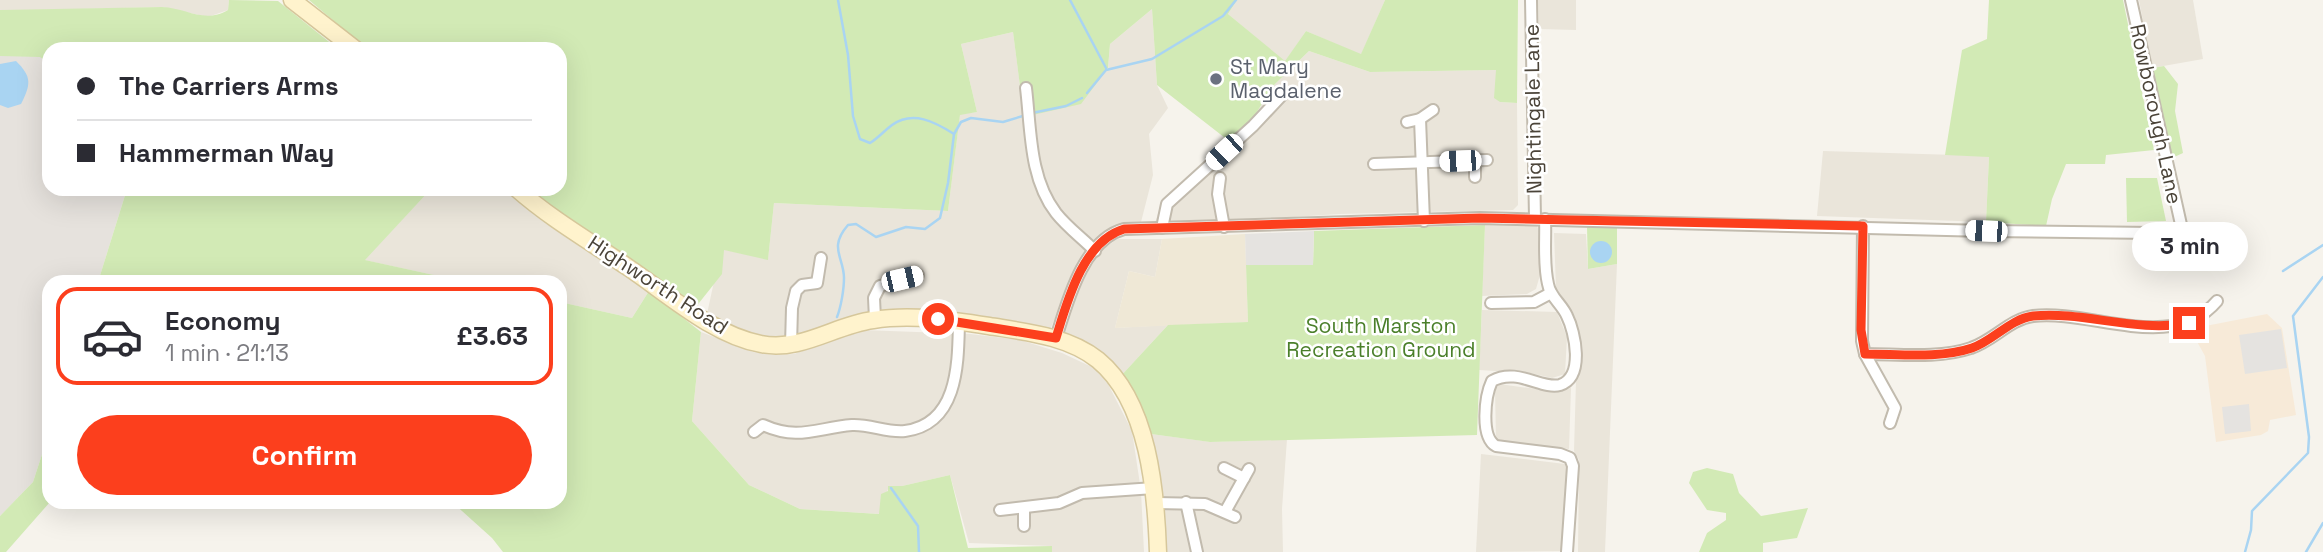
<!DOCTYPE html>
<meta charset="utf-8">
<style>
body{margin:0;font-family:"Space Grotesk",sans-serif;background:#f7f7f7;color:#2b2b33;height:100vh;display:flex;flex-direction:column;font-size:26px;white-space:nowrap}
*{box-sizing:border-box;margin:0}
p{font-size:23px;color:#7c7c81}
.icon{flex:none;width:38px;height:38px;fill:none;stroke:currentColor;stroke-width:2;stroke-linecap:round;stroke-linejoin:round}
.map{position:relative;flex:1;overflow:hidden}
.drawer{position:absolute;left:42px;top:275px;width:525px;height:234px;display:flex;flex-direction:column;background:#fff;border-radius:21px;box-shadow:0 7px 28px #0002}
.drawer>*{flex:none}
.hud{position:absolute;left:42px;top:42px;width:525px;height:154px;border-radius:21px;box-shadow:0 7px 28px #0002;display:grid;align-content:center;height:154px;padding:0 35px;background:#fff}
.end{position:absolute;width:32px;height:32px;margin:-16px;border:9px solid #fc3f1d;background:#fff;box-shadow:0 0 0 4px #fff}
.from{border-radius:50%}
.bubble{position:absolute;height:49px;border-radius:24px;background:#fff;box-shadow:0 7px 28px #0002;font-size:23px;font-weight:800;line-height:49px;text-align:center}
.car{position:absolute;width:21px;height:42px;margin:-21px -10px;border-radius:9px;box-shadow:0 0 5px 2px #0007;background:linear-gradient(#fff 24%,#345 0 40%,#fff 0 76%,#345 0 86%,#fff 0)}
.hud b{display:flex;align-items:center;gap:24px;height:66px;font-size:26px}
.hud b+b{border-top:2px solid #e1e1e2}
.hud i{width:18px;height:18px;background:#2b2b33}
ul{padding:12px 0 0;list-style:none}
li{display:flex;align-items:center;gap:21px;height:98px;margin:0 14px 10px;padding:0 21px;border:4px solid transparent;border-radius:21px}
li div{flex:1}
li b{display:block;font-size:26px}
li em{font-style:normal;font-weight:800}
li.active{border-color:#fc3f1d}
li>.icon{width:63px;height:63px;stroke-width:1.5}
.primary-button{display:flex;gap:14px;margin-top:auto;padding:14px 35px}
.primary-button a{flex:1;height:80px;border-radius:42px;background:#fc3f1d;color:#fff;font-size:28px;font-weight:800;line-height:80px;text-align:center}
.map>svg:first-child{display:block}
.residential{fill:#eae5da}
.commercial{fill:#f7ead8}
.industrial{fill:#e6e2dd}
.education{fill:#efe8d6}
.green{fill:#d2eab5}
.parking{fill:#e5e3e0}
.water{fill:#a9d4f2}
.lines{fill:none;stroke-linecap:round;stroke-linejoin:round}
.stream{stroke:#a9d4f2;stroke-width:2.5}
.street-casing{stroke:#c2bbae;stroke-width:14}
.secondary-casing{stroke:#d6c79b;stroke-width:19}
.street{stroke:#fff;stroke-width:10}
.secondary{stroke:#fff3cd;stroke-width:16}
.route{stroke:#fc3f1d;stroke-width:9}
.worship-dot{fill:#6b7280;stroke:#fff;stroke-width:2.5}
.labels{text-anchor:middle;stroke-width:5;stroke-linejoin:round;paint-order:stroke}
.worship-label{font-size:21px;fill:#5b616d;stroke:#fff;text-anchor:start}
.street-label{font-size:21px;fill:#4b4439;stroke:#fff}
.park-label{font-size:21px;fill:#4a7f2a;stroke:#fff}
</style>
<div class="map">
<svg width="2323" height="552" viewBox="0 0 2323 552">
<rect width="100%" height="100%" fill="#f6f3ec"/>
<g class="residential">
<path d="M0 0H229L228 10 208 17 162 7 0 11Z"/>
<path d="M1237 0H1385L1361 55 1306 31 1285 62 1228 14Z"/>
<path d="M1538 0H1576V30L1539 29Z"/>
<path d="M2139 0H2193L2203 59 2152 68Z"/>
<path d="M1152 9 1157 85 1168 108 1149 134 1153 175 1140 226 1111 228 1095 241 1074 274 1049 332 948 318 760 341 707 314 721 249 768 259 774 203 948 211 960 114 977 112 961 44 1013 32 1024 116 1108 69 1110 44Z"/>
<path d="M1309 51 1370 72 1497 70 1500 102 1517 103 1518 205 1513 210 1339 214 1154 226 1162 201 1208 162 1253 118 1274 85Z"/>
<path d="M1823 151 1989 156 1986 222 1817 216Z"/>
<path d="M431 189H505L649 291 632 318 560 302V282H466L364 260Z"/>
<path d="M1528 224 1536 225 1540 231V275L1536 289 1527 294 1482 296 1485 225Z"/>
<path d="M1554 233 1586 234 1588 269 1617 264 1605 552H1578L1579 460 1574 451 1576 381 1580 372V344L1575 317 1556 288Z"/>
<path d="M1117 239H1162L1155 277 1129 271 1115 328 1168 325 1119 378 1061 332 1080 284 1101 251Z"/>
<path d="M1482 310 1557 312 1567 337 1565 374 1552 378 1530 373 1479 370Z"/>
<path d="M863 330 970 334 1020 340 1062 353 1094 368 1108 384 1132 431 1141 491 1144 552H1052L1051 546 969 543 950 475 902 486H889L880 514 800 509 749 485 692 421 701 332 753 352 771 355 794 354Z"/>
<path d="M1499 384 1551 391 1571 388 1569 449 1496 440 1495 390Z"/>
<path d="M1151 434 1211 442 1287 439 1282 509 1283 552H1161L1159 475Z"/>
<path d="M1481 454 1565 464 1568 472 1564 551 1476 552Z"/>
</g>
<path class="commercial" d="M2267 314 2282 328 2296 415 2270 420 2268 431 2261 435 2216 442 2205 356 2190 329Z"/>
<path class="industrial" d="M0 24 172 39 169 49H49V189H127L98 282H49V433L33 482 0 516Z"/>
<path class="education" d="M1245 234 1248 322 1115 328 1129 271 1155 277 1162 239Z"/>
<g class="green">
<path d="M229 0 278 1 338 49H135L126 42 117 44 116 49H49V63L40 57 0 56V10L162 7C187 8 204 24 228 10Z"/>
<path d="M309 0H1237L1228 14 1285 61 1306 31 1361 54 1385 0H1518L1517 103 1500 102 1494 98 1496 70 1370 72 1309 51 1274 85 1253 118 1229 141 1157 85 1152 9 1110 44 1108 68 1081 104 1024 117 1013 32 961 44 977 112 960 115 948 211 774 203 768 260 724 250 722 274 695 308 525 189H560V49H367Z"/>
<path d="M1989 0H2123L2154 150 2106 155 2105 164H2066L2052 199 2046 226 1986 222 1989 157 1945 155 1962 50 1987 39Z"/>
<path d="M2164 66 2178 84 2175 111 2183 153 2170 159 2152 68Z"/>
<path d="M2126 178H2157L2166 221 2127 222Z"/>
<path d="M127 189H431L365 260 466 282H98Z"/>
<path d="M1485 225 1477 435 1210 442 1151 434 1138 402 1119 378 1168 325 1248 322 1246 265H1313L1314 231Z"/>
<path d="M1587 227H1617V264L1588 269Z"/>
<path d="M649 291 701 332 692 421 749 485 800 509 879 514 881 494 888 491V486H902L950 475 968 548 1052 546V552H503L492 538 452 502H560V302L632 318Z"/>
<path d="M49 433 50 502 6 552H0V516L33 482Z"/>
<path d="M1707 468 1733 474 1739 493 1761 516 1808 508 1797 538 1763 543V552H1699L1707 533 1726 520V513L1707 510 1689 483 1693 472Z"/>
</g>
<g class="parking">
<path d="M1314 231 1313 265H1246L1245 234Z"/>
<path d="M2281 329 2287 368 2245 374 2239 335Z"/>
<path d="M2249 404 2251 431 2225 434 2222 407Z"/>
</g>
<g class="water">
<path d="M16 61C32 77 31 84 21 104L8 108 0 105V64Z"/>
<circle cx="1601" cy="252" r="11"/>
</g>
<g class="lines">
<g class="stream">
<path d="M838 0 848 55 853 116 860 139 870 143C878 138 884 131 892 125 913 110 935 122 954 134"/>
<path d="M1070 0 1106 68"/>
<path d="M1087 93 1106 70 1152 59 1223 16 1236 0"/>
<path d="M1032 113 1066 106 1082 98"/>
<path d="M2283 271 2323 245"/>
<path d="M837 317C841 307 844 289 844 278 844 257 828 248 848 225L856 224 876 237 906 227 925 229 940 218 948 183 954 134 961 122 971 118 1003 122 1026 115"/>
<path d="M891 488 918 526 919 552"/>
<path d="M2245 552 2251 530 2252 511 2308 453 2309 437 2293 316 2323 277"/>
<path d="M2306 552 2323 523"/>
</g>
<defs>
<g id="street">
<path d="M1531 0 1535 218"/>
<path d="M1026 88C1031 129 1029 178 1056 213 1067 227 1082 238 1095 251"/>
<path d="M1420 119 1424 221"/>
<path d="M1407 122 1420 119 1433 110"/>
<path d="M1475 160V177"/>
<path d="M1374 164 1487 160"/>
<path d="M1220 178 1218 194 1224 227"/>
<path d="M1545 219C1546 239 1543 263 1548 284 1550 297 1562 304 1567 316 1575 332 1585 377 1560 385 1542 390 1517 367 1492 381 1485 396 1480 437 1496 446L1560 454 1570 458 1573 466 1567 552"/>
<path d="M1863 226 1862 341 1865 354 1895 408 1890 423"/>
<path d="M1162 228 1167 204 1253 126 1284 93"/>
<path d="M1491 303 1534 302 1551 293"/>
<path d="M875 319 874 298 880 286 918 275"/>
<path d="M1056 338C1067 303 1083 240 1124 229L1480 218 1986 231 2153 233 2182 229 2131 0"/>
<path d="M791 345 792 308 796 291 802 285 817 283 821 258"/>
<path d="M1865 354C1898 354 1939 359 1971 348 1993 341 2010 319 2033 316 2091 309 2172 354 2217 301"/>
<path d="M754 432 763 425C799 441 816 428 852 425 870 424 887 433 905 431 959 424 958 362 959 322"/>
<path d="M1224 468 1244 478"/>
<path d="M1186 502 1197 552"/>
<path d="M1156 503 1205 504 1235 517"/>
<path d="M1024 508V526"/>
<path d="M1000 510 1059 503 1082 493 1154 488"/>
<path d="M1225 512 1249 469"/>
</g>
<g id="secondary">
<path d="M292 0 355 49"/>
<path d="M517 189C551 219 591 242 629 268 669 295 713 335 761 344 801 352 835 325 873 320 911 314 951 320 989 326 1026 332 1068 336 1098 360 1149 402 1156 492 1158 552"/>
</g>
</defs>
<use href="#street" class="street-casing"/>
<use href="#secondary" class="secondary-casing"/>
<use href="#street" class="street"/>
<use href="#secondary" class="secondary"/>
</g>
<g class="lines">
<path class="route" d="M938 319 1056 338C1067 302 1083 241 1124 229L1480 218 1863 226 1861 330 1865 354C1899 354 1939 359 1972 348 1993 341 2010 319 2033 316 2084 311 2136 333 2189 323"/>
</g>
<circle class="worship-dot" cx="1216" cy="79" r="7"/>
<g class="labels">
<g class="worship-label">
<text x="1230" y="74">St Mary<tspan x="1230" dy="24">Magdalene</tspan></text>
</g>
<g class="street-label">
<text transform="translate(1533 109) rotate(-91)" y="7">Nightingale Lane</text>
<text transform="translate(2156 114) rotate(78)" y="7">Rowborough Lane</text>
<text transform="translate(658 285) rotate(33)" y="7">Highworth Road</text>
</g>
<g class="park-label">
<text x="1381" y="333">South Marston<tspan x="1381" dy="24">Recreation Ground</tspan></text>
</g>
</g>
</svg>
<i class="end from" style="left:938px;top:319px"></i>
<i class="end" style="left:2189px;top:323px"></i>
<div class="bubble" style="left:2132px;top:222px;width:116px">3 min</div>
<i class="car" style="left:1224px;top:152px;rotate:227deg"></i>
<i class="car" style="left:1460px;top:161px;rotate:268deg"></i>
<i class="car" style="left:1986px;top:231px;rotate:272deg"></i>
<i class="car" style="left:902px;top:279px;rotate:77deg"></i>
<div class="hud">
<b><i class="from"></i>The Carriers Arms</b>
<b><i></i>Hammerman Way</b>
</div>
<section class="drawer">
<ul>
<li class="active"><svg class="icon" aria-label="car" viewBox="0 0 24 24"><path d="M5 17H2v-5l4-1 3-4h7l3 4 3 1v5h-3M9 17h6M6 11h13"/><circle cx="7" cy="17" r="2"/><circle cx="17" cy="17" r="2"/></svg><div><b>Economy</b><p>1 min · 21:13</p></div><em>£3.63</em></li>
</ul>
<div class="primary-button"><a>Confirm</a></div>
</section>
</div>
